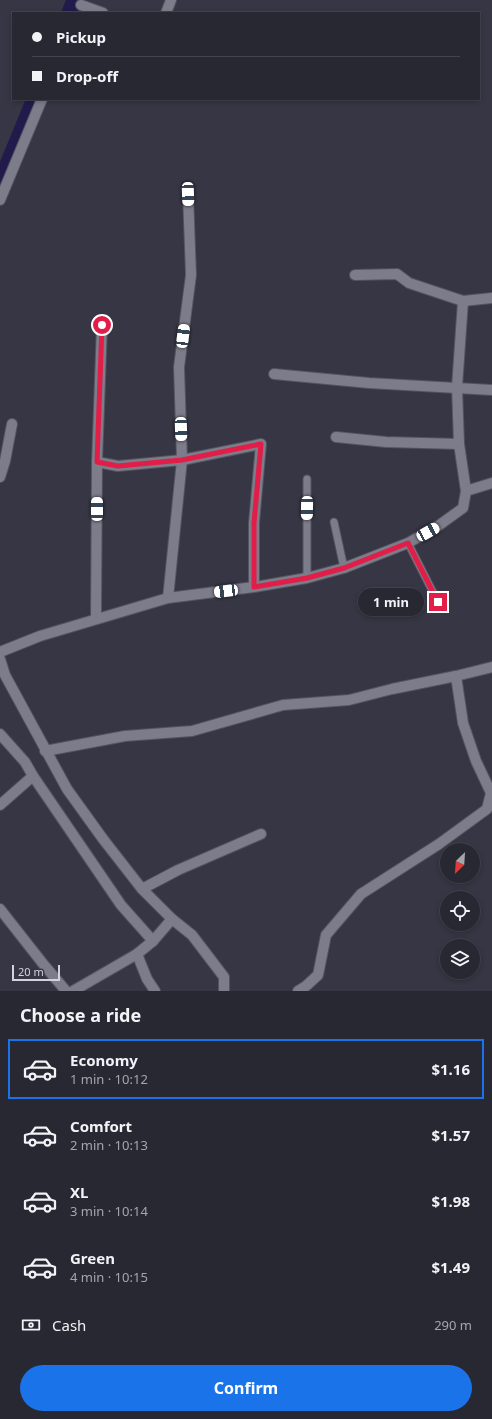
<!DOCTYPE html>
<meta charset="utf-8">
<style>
body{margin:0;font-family:"Noto Sans",sans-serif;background:#30303b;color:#f1f3f6;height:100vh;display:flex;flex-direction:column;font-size:15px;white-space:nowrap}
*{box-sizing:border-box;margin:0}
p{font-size:13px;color:#a5a6ac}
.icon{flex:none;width:22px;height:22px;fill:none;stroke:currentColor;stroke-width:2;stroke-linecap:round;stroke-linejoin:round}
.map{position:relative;height:991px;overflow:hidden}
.drawer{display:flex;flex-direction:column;background:#282833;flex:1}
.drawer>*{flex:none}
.top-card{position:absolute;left:12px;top:12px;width:468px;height:88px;border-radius:0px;box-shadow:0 2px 6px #0003,0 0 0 1px #44444e;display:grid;align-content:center;height:88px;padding:0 20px;background:#282833}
.needle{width:26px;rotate:205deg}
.tools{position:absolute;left:440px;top:843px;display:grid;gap:8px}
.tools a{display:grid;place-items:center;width:40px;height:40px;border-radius:50%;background:#282833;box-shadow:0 2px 6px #0003,0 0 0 1px #44444e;font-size:20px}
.scale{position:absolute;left:12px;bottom:10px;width:48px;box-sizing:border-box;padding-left:4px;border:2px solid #d2d3db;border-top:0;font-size:11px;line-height:14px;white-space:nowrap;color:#d2d3db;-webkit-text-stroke:3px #363644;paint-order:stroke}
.end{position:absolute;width:18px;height:18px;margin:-9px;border:5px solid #e11d48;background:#fff;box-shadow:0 0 0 2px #fff}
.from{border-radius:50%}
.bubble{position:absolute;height:28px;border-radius:14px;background:#282833;box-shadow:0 2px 6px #0003,0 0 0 1px #44444e;font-size:13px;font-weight:700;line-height:28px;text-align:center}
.car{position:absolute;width:12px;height:24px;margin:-12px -6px;border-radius:5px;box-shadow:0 0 3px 1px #0007;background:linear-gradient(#fff 24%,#345 0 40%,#fff 0 76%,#345 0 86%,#fff 0)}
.top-card b{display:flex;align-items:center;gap:14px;height:38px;font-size:15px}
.top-card b+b{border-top:1px solid #44444e}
.top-card i{width:10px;height:10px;background:#f1f3f6}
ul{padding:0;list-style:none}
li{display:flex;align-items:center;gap:12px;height:60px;margin:0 8px 6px;padding:0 12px;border:2px solid transparent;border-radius:0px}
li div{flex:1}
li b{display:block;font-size:15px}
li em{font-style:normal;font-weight:700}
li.on{border-color:#1a73e8}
li>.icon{width:36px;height:36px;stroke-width:1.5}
h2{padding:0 20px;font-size:18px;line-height:48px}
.pay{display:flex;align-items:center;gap:10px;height:44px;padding:0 20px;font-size:15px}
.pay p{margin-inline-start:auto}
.cta{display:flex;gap:8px;margin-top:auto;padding:8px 20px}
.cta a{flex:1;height:46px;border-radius:24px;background:#1a73e8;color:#fff;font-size:16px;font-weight:700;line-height:46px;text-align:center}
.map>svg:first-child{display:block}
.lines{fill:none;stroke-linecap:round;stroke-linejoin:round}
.canal{stroke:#211a4b;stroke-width:17}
.lane-casing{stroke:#54545f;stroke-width:9}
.street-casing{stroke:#54545f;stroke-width:12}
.lane{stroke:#7c7c8b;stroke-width:7}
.street{stroke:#7c7c8b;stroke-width:10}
.route{stroke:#e11d48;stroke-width:5}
</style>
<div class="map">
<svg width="492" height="991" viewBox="0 0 492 991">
<rect width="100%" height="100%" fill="#363644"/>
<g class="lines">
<g class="canal">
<path d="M70 13 75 0"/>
<path d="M0 184 35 99"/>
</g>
<defs>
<g id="lane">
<path d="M307 479V578"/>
<path d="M334 522 344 568"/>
<path d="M408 543 438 602"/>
</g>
<g id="street">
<path d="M81 5 103 13"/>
<path d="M166 13 171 0"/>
<path d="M0 200 42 99"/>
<path d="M355 275 397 274 409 283 463 301 492 298"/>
<path d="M463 301 457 387 459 444 466 491"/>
<path d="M274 374 369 383 492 390"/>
<path d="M336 437 386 442 459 444"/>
<path d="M97 462 118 466 182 460 261 444 254 523V587"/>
<path d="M0 477 5 461 12 424"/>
<path d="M168 598 182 460 179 367 191 275 188 194"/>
<path d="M96 619 97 462 102 325"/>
<path d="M0 652 40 636 168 598 254 587 307 578 344 568 408 543 438 526 463 508 466 491 492 483"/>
<path d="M0 659 5 675 67 789 103 839 142 889 172 919 192 935 224 977V991"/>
<path d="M0 734 25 762 33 776 121 905 153 941"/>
<path d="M45 751 125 736 192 731 283 705 349 700 392 689 456 676 492 667"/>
<path d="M0 805 33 776"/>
<path d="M142 889 178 870 261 834"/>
<path d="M0 909 44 965 66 991"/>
<path d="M137 954 147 979 155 991"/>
<path d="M73 991 137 954 153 941 172 919"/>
<path d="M298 991 306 986 318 975 326 935 361 894 439 844 487 809 491 793 476 761 463 723 456 676"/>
</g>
</defs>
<use href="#lane" class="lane-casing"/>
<use href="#street" class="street-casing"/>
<use href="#lane" class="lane"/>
<use href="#street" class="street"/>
</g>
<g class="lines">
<path class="route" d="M102 325 97 462 118 466 182 460 261 444 254 523V587L307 578 344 568 408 543 438 602"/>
</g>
</svg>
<div class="tools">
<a><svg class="needle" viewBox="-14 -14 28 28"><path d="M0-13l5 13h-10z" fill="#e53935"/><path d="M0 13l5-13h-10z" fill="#a5a6ac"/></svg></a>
<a><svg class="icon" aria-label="locate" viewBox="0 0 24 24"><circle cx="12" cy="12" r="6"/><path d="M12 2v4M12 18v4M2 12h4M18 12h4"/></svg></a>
<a><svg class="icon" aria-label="layers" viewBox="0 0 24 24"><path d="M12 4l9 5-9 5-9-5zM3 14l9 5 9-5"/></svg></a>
</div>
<div class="scale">20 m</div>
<i class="end from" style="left:102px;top:325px"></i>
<i class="end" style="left:438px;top:602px"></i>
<div class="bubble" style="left:358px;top:588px;width:66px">1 min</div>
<i class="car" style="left:188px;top:194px;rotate:178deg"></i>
<i class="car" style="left:183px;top:336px;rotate:7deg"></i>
<i class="car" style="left:181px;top:429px;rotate:178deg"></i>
<i class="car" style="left:307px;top:508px;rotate:181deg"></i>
<i class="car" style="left:97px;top:509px;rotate:0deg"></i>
<i class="car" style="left:428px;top:532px;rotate:61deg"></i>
<i class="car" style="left:226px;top:591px;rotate:263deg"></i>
<div class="top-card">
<b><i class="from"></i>Pickup</b>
<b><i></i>Drop-off</b>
</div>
</div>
<section class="drawer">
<h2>Choose a ride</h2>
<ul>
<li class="on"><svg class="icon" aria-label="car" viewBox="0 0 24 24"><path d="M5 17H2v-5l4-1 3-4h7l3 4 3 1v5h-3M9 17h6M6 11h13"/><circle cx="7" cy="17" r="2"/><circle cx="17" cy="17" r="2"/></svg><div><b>Economy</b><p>1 min · 10:12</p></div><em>$1.16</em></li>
<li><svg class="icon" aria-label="car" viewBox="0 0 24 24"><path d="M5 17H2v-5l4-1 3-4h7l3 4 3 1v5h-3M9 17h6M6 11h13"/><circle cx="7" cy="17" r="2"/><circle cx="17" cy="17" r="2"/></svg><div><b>Comfort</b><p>2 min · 10:13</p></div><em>$1.57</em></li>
<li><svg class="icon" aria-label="car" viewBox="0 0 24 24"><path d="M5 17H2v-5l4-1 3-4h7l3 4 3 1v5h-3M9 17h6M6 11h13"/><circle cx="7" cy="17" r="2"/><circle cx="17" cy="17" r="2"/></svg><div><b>XL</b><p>3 min · 10:14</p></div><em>$1.98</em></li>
<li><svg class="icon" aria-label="car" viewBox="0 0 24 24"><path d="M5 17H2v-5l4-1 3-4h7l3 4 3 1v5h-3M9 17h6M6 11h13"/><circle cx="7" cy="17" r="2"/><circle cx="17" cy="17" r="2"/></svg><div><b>Green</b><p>4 min · 10:15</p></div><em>$1.49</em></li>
</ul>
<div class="pay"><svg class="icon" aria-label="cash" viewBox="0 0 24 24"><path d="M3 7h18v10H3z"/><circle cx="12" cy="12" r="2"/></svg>Cash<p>290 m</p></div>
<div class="cta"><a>Confirm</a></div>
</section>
